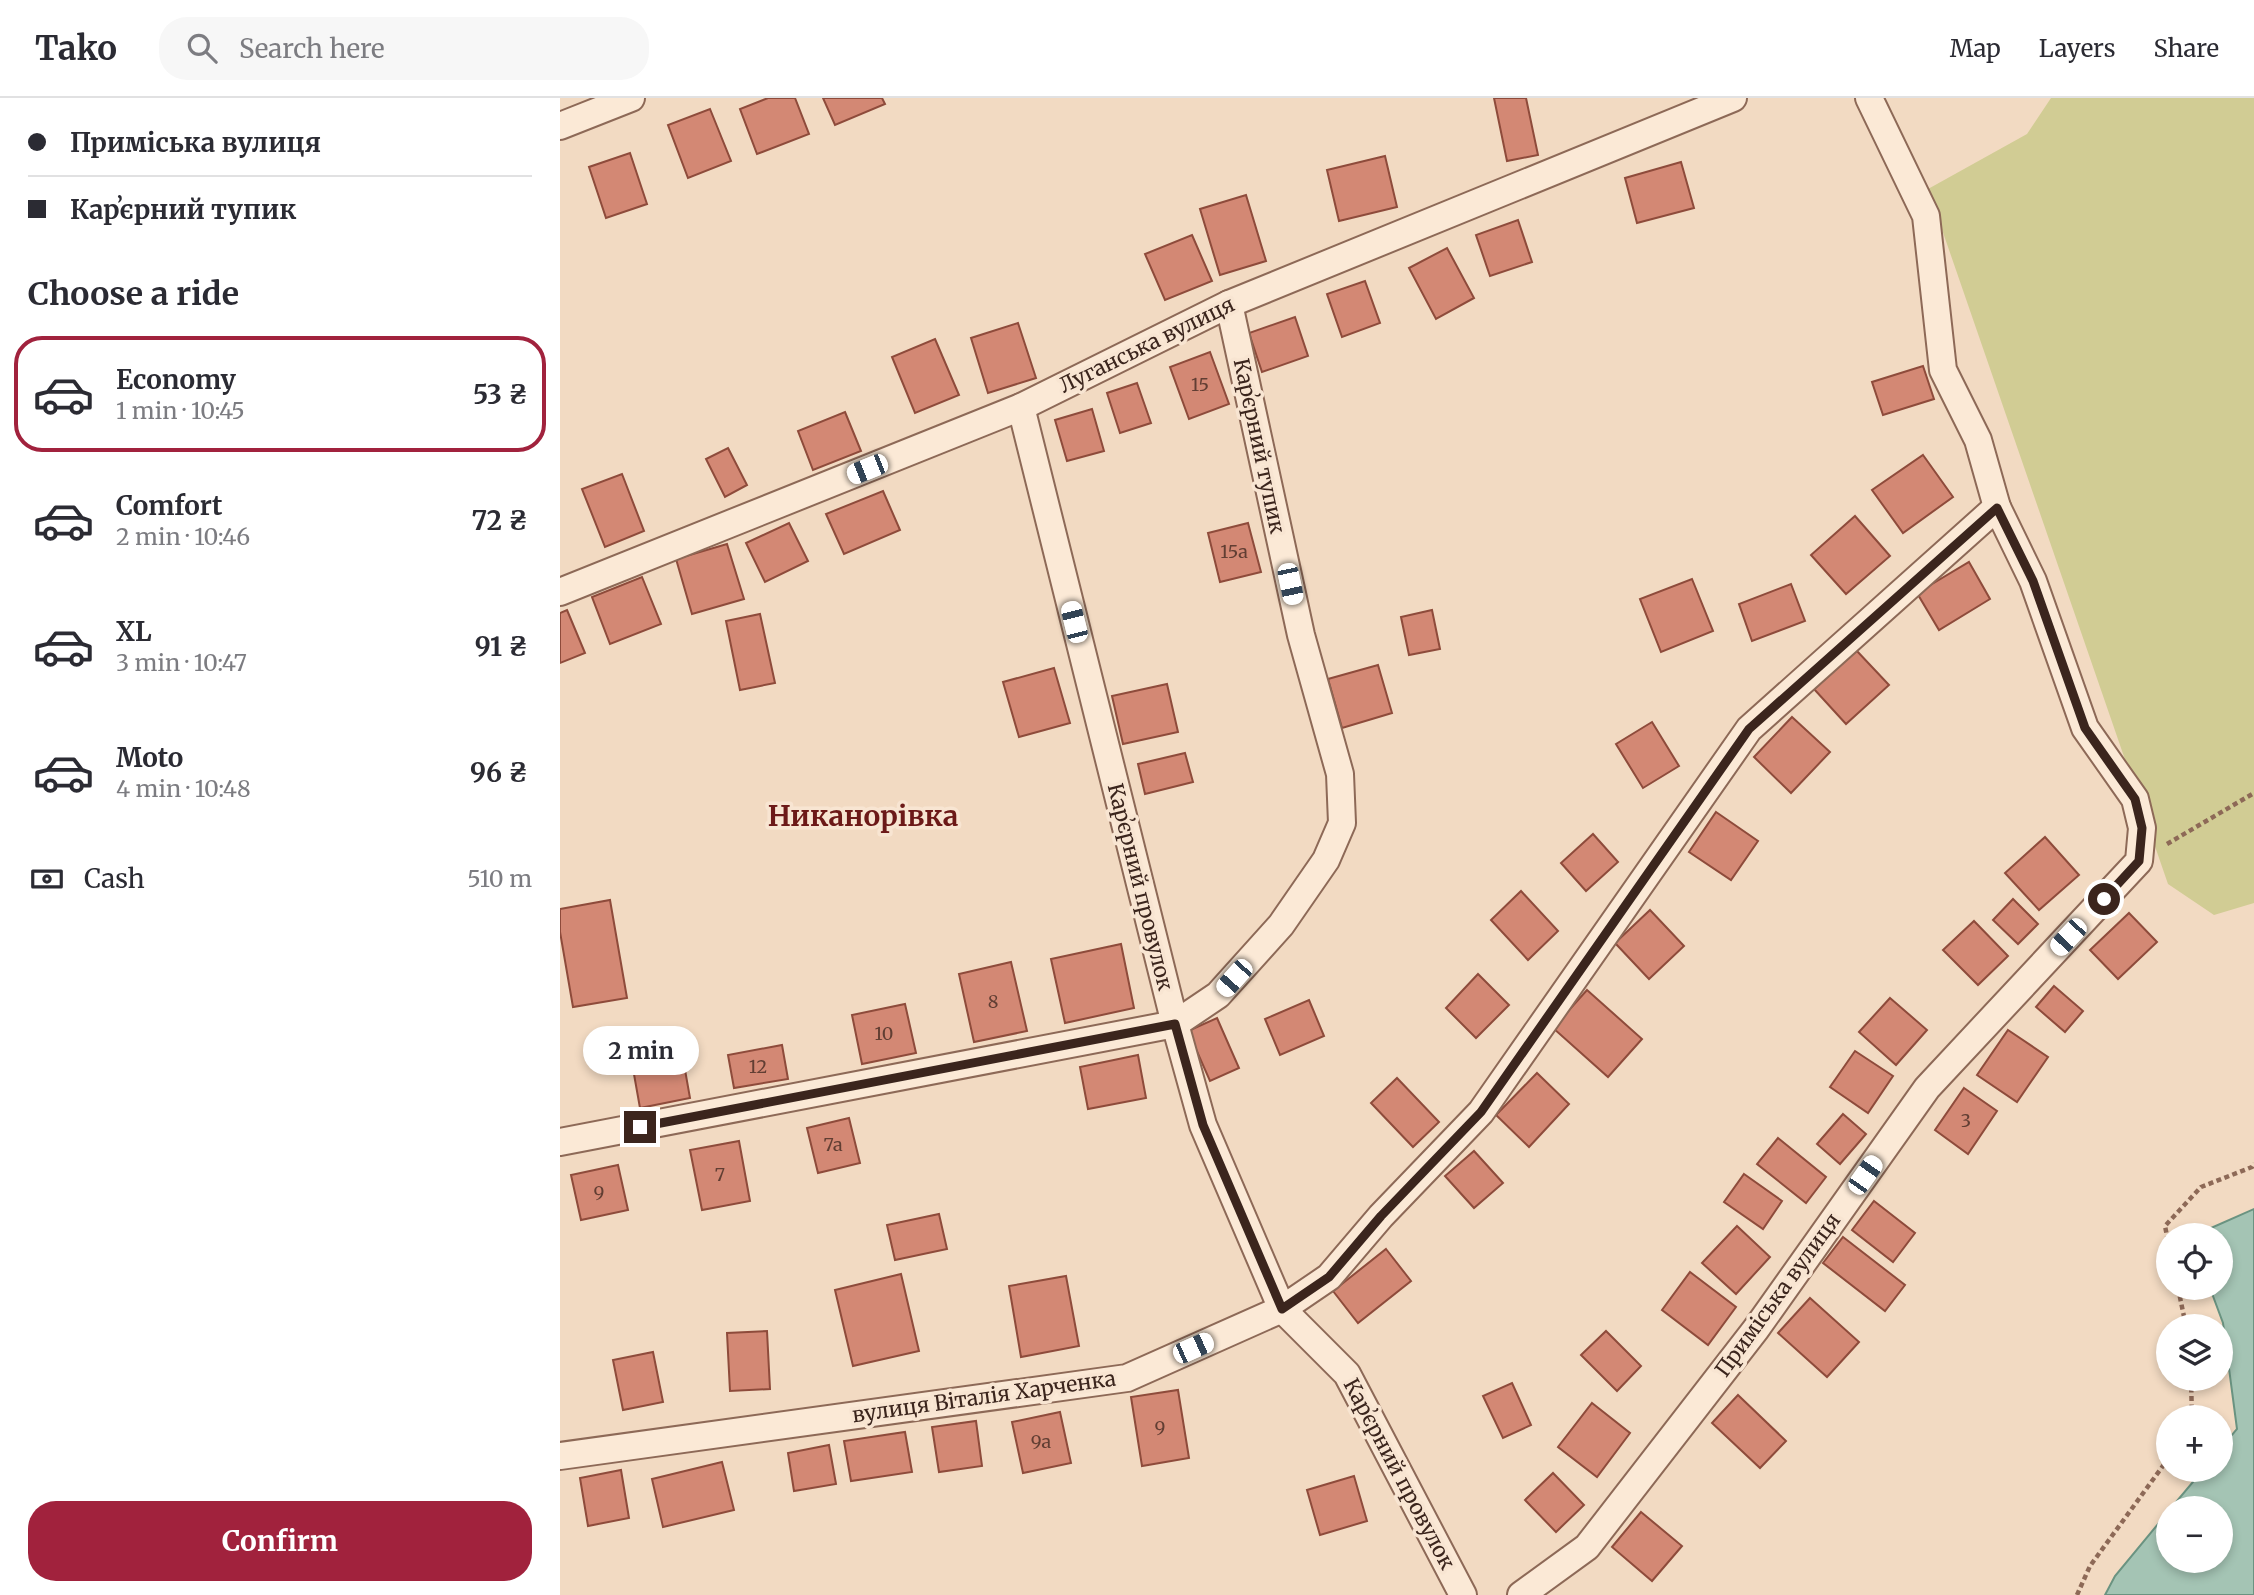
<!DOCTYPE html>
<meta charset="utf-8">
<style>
body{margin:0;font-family:Merriweather,serif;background:#f7f7f7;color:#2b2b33;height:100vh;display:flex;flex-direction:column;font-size:26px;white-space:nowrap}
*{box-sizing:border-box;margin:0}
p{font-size:23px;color:#7c7c81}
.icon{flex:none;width:38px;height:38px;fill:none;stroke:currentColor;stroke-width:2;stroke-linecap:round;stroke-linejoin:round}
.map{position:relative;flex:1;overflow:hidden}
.drawer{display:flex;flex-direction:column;background:#fff;width:560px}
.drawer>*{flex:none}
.hud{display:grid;align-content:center;height:154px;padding:0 28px;background:#fff}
.buttons{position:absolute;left:1596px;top:1125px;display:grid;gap:14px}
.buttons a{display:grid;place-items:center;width:77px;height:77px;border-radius:50%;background:#fff;box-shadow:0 4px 10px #0003;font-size:35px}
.end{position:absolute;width:32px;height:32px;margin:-16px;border:9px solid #3b251d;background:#fff;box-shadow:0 0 0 4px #fff}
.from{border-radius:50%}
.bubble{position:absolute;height:49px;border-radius:24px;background:#fff;box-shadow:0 4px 10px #0003;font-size:23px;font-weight:700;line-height:49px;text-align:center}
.car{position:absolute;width:21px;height:42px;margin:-21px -10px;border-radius:9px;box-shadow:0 0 5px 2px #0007;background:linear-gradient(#fff 24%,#345 0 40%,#fff 0 76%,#345 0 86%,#fff 0)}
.hud b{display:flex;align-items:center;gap:24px;height:66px;font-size:26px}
.hud b+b{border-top:2px solid #e1e1e2}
.hud i{width:18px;height:18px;background:#2b2b33}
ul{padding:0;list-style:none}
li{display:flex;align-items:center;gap:21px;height:116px;margin:0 14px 10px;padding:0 14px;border:4px solid transparent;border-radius:28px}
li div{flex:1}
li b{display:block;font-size:26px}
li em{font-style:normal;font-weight:700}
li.on{border-color:#a1223d}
li>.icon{width:63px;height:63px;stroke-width:1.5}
h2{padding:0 28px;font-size:32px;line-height:84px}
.pay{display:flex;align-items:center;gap:18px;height:77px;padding:0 28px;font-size:26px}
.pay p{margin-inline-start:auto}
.primary-button{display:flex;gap:14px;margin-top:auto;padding:14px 28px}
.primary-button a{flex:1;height:80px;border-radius:28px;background:#a1223d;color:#fff;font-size:28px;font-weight:700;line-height:80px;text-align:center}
header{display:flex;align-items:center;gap:42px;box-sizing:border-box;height:98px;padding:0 35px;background:#fff;border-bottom:2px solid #e1e1e2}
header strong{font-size:33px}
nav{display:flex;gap:38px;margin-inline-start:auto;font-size:24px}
.search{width:490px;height:63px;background:#f7f7f7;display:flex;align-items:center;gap:18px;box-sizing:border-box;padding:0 24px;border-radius:28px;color:#7c7c81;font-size:26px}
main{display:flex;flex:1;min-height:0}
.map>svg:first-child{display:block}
.green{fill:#d1cc94}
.water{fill:#a4c4b4;stroke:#6a9381;stroke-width:2}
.building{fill:#d38874;stroke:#8e4b3b;stroke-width:2}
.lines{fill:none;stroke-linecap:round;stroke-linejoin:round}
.minor-casing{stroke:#8d6957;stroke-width:30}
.path{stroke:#8d6957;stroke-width:4.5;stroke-dasharray:5 3.5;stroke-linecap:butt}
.minor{stroke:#fbe9d6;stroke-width:26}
.route{stroke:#3b251d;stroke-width:9}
.labels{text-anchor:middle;stroke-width:7;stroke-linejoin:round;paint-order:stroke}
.number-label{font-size:18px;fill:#613e33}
.street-label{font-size:21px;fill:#3b251d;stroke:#f8e5d2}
.district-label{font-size:28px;font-weight:bold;fill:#6c1918;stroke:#f8e5d2}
</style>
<header>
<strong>Tako</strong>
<div class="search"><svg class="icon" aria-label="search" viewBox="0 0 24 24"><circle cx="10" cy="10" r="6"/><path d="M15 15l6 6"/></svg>Search here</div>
<nav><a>Map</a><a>Layers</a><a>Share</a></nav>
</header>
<main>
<section class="drawer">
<div class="hud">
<b><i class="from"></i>Приміська вулиця</b>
<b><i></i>Карʼєрний тупик</b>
</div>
<h2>Choose a ride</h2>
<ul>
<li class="on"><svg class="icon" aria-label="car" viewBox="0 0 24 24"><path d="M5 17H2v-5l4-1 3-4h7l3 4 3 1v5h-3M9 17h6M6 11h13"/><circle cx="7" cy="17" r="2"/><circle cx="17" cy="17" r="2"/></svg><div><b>Economy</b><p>1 min · 10:45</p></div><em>53 ₴</em></li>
<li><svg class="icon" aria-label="car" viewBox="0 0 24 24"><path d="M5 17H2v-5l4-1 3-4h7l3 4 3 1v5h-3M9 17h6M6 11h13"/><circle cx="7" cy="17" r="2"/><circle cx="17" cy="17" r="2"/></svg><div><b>Comfort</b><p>2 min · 10:46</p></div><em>72 ₴</em></li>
<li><svg class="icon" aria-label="car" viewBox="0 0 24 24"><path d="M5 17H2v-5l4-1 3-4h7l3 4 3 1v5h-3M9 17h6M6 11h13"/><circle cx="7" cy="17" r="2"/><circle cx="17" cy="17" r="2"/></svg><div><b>XL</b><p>3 min · 10:47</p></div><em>91 ₴</em></li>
<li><svg class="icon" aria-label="car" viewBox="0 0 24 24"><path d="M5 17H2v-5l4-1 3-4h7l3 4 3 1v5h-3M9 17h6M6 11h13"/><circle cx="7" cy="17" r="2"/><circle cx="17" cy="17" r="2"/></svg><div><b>Moto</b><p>4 min · 10:48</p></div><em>96 ₴</em></li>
</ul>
<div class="pay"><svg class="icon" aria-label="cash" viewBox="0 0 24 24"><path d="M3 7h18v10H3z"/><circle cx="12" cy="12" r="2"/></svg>Cash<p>510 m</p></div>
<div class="primary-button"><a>Confirm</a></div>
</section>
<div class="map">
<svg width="1694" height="1497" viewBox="0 0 1694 1497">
<rect width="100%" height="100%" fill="#f2dac2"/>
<path class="green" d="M1491 0H1694V805L1654 817 1608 786 1368 91 1467 36Z"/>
<path class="water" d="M1694 1111V1497H1545L1555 1478 1608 1414V1463H1661V1410H1611L1643 1372H1661V1350L1677 1331 1663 1225 1650 1190H1661V1138L1650 1137 1651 1130Z"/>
<g class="building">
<path d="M208 0H235L249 36 197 56 180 11Z"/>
<path d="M263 0H322L325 6 275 27Z"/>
<path d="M934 0H966L978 57 947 63Z"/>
<path d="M150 11 171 63 128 80 108 27Z"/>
<path d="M70 55 87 106 46 120 29 69Z"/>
<path d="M825 58 837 109 779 123 767 72Z"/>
<path d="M1121 64 1134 110 1077 125 1065 80Z"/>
<path d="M686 97 706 163 660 177 640 111Z"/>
<path d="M958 122 972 164 930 178 916 137Z"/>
<path d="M632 137 652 183 605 202 585 156Z"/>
<path d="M887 150 914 200 876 221 849 170Z"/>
<path d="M805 183 820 225 782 239 767 196Z"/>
<path d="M735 219 748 258 702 274 689 235Z"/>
<path d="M458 225 476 280 428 295 411 240Z"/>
<path d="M375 241 399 297 355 315 332 259Z"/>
<path d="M650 254 669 306 629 321 610 269Z"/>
<path d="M1363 268 1374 301 1323 317 1312 284Z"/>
<path d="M577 285 591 325 560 335 547 295Z"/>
<path d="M532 311 544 353 507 363 495 322Z"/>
<path d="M285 314 301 353 253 372 238 333Z"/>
<path d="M168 350 187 387 165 399 146 361Z"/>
<path d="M1363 357 1393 399 1343 435 1312 392Z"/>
<path d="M62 376 84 433 45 449 22 391Z"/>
<path d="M323 393 340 432 284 456 266 416Z"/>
<path d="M1295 418 1330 458 1286 496 1251 457Z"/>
<path d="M229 425 248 463 205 484 186 445Z"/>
<path d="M688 425 701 474 660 484 648 435Z"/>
<path d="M167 446 184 501 132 516 116 461Z"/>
<path d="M1409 464 1430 501 1379 532 1357 495Z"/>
<path d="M82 479 101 526 50 546 32 499Z"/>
<path d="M1132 481 1153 533 1101 554 1080 501Z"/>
<path d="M1231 486 1245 523 1192 543 1179 506Z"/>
<path d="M7 512 25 555 0 565V515Z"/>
<path d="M872 512 880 551 849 557 841 519Z"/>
<path d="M200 516 215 585 180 592 166 523Z"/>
<path d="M1296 552 1329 587 1286 626 1254 591Z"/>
<path d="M818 567 832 615 782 630 768 581Z"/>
<path d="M494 570 510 625 459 639 443 584Z"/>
<path d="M607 586 618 634 563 646 552 598Z"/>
<path d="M1232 619 1270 654 1231 695 1194 659Z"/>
<path d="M1092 624 1119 668 1083 690 1056 646Z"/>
<path d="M625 655 633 684 585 696 578 666Z"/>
<path d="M1156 714 1198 743 1171 782 1129 754Z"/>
<path d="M1033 736 1058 764 1026 793 1001 765Z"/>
<path d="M1485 739 1519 777 1479 812 1445 775Z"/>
<path d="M961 793 998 833 968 862 931 822Z"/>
<path d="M1453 801 1478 826 1458 846 1433 822Z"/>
<path d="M50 802 67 900 13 909 0 834V811Z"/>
<path d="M1090 812 1124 848 1089 881 1055 845Z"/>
<path d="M1569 815 1597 844 1558 881 1530 852Z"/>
<path d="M1414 823 1448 858 1418 887 1383 852Z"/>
<path d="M561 846 574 910 505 925 491 861Z"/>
<path d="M451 864 467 933 414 944 399 876Z"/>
<path d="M918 876 949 907 916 940 886 910Z"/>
<path d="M1494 888 1523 913 1505 934 1476 909Z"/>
<path d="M1027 892 1082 941 1048 979 993 930Z"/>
<path d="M1330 900 1367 932 1336 967 1299 934Z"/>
<path d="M749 902 764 938 720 957 705 921Z"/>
<path d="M345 906 356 955 302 966 292 917Z"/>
<path d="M657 920 679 970 650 983 628 933Z"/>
<path d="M1448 932 1488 959 1457 1004 1417 977Z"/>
<path d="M222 947 228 981 174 990 168 957Z"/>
<path d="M1295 953 1333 978 1308 1015 1270 989Z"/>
<path d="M122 955 130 1000 80 1010 72 965Z"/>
<path d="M578 957 586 1000 528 1011 520 969Z"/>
<path d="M977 975 1009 1006 969 1049 936 1017Z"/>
<path d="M837 980 879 1024 853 1049 811 1005Z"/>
<path d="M1404 990 1437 1013 1408 1056 1375 1032Z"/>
<path d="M1283 1016 1306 1036 1280 1066 1257 1046Z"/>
<path d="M289 1020 300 1065 258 1075 247 1030Z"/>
<path d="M1218 1040 1266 1079 1246 1105 1197 1066Z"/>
<path d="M179 1043 190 1103 142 1112 130 1052Z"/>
<path d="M914 1053 943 1085 914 1110 885 1078Z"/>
<path d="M58 1067 68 1112 21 1122 11 1077Z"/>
<path d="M1184 1076 1222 1103 1203 1131 1164 1104Z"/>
<path d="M1314 1103 1355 1135 1333 1164 1292 1132Z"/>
<path d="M379 1116 387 1151 335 1162 327 1127Z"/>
<path d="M1177 1128 1210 1159 1176 1196 1142 1165Z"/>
<path d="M1283 1139 1345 1187 1325 1213 1263 1165Z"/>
<path d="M826 1151 851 1183 798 1225 773 1193Z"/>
<path d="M1130 1174 1176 1209 1148 1247 1102 1212Z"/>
<path d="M341 1176 359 1253 293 1268 275 1192Z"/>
<path d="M506 1178 519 1248 461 1259 449 1188Z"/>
<path d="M1250 1200 1299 1244 1267 1279 1218 1235Z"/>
<path d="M207 1233 210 1291 170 1293 167 1235Z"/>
<path d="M1046 1233 1081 1268 1057 1293 1021 1257Z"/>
<path d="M93 1254 103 1304 63 1312 53 1262Z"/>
<path d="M952 1285 971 1327 943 1340 923 1298Z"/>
<path d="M618 1292 629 1360 582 1368 571 1299Z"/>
<path d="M1178 1297 1226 1343 1200 1370 1152 1325Z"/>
<path d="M1032 1305 1070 1335 1037 1379 998 1349Z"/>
<path d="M500 1314 511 1365 463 1375 452 1324Z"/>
<path d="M416 1323 422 1368 379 1374 372 1329Z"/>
<path d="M345 1334 352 1374 291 1383 284 1343Z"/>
<path d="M269 1347 276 1386 234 1393 228 1355Z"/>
<path d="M162 1364 174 1412 103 1429 92 1381Z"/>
<path d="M61 1372 69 1420 28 1428 20 1380Z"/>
<path d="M993 1375 1024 1407 996 1434 965 1402Z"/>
<path d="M794 1378 807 1423 760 1437 747 1392Z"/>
<path d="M1081 1414 1122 1448 1092 1483 1052 1449Z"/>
</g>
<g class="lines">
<defs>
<g id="minor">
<path d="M0 28 71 0"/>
<path d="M461 309 615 926 643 1027 722 1211 787 1276 903 1497"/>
<path d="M0 494 461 309 669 206 1173 0"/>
<path d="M0 1044 615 926 658 897 721 827 766 762 782 725 780 676 741 537 669 206"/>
<path d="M0 1358 567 1280 722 1211 769 1179 821 1118 921 1014 1189 631 1437 409"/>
<path d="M961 1497 1027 1449 1196 1231 1367 990 1579 763 1582 730 1575 701 1525 630 1473 483 1437 409 1418 342 1383 272 1366 118 1309 0"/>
</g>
</defs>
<use href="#minor" class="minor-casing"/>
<g class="path">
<path d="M1607 746 1694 695"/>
<path d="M1608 1143 1605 1128 1641 1089 1692 1069 1694 1065"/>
<path d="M1618 1190 1626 1228"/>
<path d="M1631 1281 1632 1320"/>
<path d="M1517 1497 1530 1468 1608 1361"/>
</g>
<use href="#minor" class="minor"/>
</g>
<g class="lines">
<path class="route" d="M80 1029 615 926 643 1027 722 1211 769 1179 821 1118 921 1014 1189 631 1437 410 1473 483 1525 630 1575 701 1582 730 1579 763 1544 801"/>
</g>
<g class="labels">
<g class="number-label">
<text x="640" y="293">15</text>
<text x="674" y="460">15а</text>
<text x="433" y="910">8</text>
<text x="324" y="942">10</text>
<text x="198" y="975">12</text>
<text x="1406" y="1029">3</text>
<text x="273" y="1053">7а</text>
<text x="160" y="1083">7</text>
<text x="39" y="1101">9</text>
<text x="600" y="1336">9</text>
<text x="481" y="1350">9а</text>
</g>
<g class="street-label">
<text transform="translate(587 247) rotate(-26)" y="7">Луганська вулиця</text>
<text transform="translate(699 348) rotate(78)" y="7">Карʼєрний тупик</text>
<text transform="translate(580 789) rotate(76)" y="7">Карʼєрний провулок</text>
<text transform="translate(1218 1197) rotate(-54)" y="7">Приміська вулиця</text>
<text transform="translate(424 1299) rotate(-8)" y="7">вулиця Віталія Харченка</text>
<text transform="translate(839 1376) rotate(62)" y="7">Карʼєрний провулок</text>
</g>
<g class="district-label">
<text x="303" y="728">Никанорівка</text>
</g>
</g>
</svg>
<div class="buttons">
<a><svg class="icon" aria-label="locate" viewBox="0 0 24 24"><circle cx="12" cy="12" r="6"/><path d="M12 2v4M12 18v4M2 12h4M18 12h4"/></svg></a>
<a><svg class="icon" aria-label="layers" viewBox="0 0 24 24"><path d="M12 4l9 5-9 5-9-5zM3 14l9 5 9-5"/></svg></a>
<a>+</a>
<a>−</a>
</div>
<i class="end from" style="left:1544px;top:801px"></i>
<i class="end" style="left:80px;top:1029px"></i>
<div class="bubble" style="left:23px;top:928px;width:116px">2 min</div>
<i class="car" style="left:307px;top:371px;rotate:248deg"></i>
<i class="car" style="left:730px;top:486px;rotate:168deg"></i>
<i class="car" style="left:514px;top:524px;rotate:346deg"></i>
<i class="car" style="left:1508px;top:839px;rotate:223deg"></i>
<i class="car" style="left:674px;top:880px;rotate:222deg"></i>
<i class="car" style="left:1305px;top:1077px;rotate:35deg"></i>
<i class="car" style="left:633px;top:1250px;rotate:66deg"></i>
</div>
</main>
